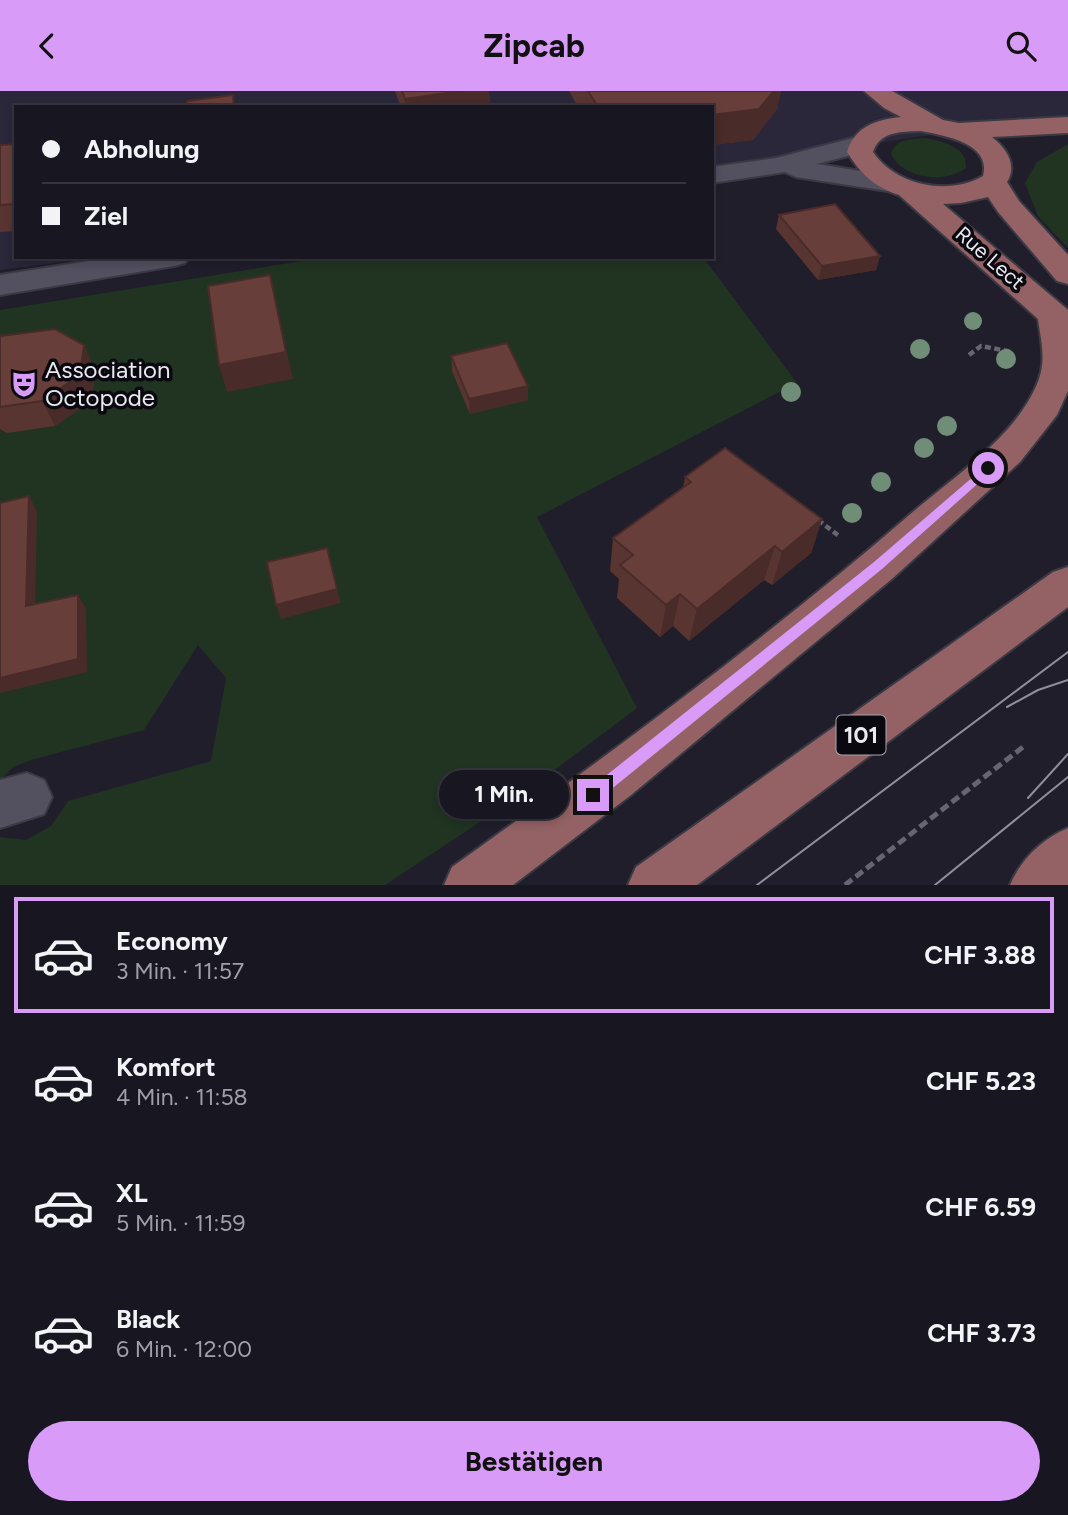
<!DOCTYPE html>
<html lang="de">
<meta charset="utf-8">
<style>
body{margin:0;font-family:Figtree,sans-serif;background:#25232d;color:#f1f3f6;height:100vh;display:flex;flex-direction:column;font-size:26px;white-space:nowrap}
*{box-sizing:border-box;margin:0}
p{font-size:23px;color:#9f9fa5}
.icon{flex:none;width:38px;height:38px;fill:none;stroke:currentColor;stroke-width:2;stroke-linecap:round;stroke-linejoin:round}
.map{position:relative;height:794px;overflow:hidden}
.drawer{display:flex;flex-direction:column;background:#181620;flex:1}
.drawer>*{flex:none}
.top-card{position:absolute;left:14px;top:14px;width:700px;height:154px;border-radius:0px;box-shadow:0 4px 10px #0003,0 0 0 2px #36353e;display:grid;align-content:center;height:154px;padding:0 28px;background:#181620}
.end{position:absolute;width:32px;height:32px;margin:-16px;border:9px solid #d89bf8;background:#111;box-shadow:0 0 0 4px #111}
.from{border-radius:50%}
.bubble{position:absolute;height:49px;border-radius:24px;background:#181620;box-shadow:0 4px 10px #0003,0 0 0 2px #36353e;font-size:23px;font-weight:700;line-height:49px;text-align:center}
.top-card b{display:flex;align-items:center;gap:24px;height:66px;font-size:26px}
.top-card b+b{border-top:2px solid #36353e}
.top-card i{width:18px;height:18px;background:#f1f3f6}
ul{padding:12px 0 0;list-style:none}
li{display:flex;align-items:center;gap:21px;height:116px;margin:0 14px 10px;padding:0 14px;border:4px solid transparent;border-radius:0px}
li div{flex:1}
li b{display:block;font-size:26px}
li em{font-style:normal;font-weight:700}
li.on{border-color:#d89bf8}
li>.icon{width:63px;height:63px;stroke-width:1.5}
.cta{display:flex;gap:14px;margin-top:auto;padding:14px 28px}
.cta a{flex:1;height:80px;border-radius:42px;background:#d89bf8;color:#111;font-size:28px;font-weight:700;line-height:80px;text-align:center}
header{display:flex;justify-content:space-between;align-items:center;height:91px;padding:0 28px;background:#d89bf8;color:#111;font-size:32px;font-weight:700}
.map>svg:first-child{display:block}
.built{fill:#2a273a}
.green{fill:#203421}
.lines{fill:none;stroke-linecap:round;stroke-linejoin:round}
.minor-casing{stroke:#3b3a44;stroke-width:4}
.major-casing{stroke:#3b3a44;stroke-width:4}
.path-far1{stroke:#676571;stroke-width:4.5;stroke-dasharray:6 3.5;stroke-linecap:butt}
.path{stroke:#676571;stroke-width:5;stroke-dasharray:9 4.5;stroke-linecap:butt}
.minor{fill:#535160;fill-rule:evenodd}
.major{fill:#946264;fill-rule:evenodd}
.tram{stroke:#908f9a;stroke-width:2}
.tree{fill:#708e77}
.wall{fill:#593532}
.shaded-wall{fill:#492b29}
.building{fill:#683e3a;stroke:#492b29;stroke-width:2}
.route{fill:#d89bf8}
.labels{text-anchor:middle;stroke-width:7;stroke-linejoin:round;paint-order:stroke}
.far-street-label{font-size:21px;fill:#eae9f2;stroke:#0a090f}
.shield{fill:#0a090f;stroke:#a7a6ae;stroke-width:2}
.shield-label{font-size:23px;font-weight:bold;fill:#eae9f2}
.poi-label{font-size:24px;fill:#eae9f2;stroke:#0a090f;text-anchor:start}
</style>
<header><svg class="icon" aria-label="back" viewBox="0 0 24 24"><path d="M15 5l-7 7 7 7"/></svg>Zipcab<svg class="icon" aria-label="search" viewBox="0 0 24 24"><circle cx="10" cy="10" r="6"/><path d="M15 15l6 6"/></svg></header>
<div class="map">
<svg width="1068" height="794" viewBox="0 0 1068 794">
<rect width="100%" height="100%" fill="#201e2b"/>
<path class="built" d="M0 0H1068V24L712 76V16H16V166H101L0 179Z"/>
<g class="green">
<path d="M925 47C942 50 968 56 966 77 945 93 903 88 891 63 896 47 911 48 925 47Z"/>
<path d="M1068 53V157L1038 125 1025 92 1037 71Z"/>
<path d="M326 166H703L797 292 537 426 637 617 528 699 385 794H0V746L26 749 51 735 68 710 211 670 226 587 198 554 144 639 31 669 13 676 0 690V219Z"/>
</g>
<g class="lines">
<defs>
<g id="minor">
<path d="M861 45 870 47 874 53 870 59 817 73 904 87 908 93 904 99 894 101 796 86 785 81 712 92V76L776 67Z"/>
<path d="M114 166H189L185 172 174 175 0 204V184Z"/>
<path d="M27 682 44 689 52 706 44 723 0 737V689Z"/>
</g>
<g id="major">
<path d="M864 0H892L943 29 959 32 1068 26V42L992 46C1006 57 1018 74 1007 91L1019 110 1068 164V193L1057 190 998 121 988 106 961 112 943 113 1068 219V300L1057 324 1020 371 893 487 631 704 513 794H444L452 776C607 665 762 551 907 426 946 392 1003 354 1029 309 1048 277 1043 262 1038 228L899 104C874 96 860 82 847 61 855 35 876 29 901 26L884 17ZM920 40C943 44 992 52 983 85 949 105 896 95 873 61 880 40 901 41 920 40Z"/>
<path d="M1068 476V516L697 794H628L636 776 1053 481Z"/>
<path d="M1068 737V794H1010C1021 768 1042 748 1068 737Z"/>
</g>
</defs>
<use href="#minor" class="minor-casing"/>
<use href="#major" class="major-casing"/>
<g class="path-far1">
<path d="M969 264 981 255 1013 261"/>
<path d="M818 429 839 445"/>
</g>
<path class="path" d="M845 794 1023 656"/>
<use href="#minor" class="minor"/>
<use href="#major" class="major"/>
<g class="tram">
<path d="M1007 616 1038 599 1068 589"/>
<path d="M1028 707 1068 663"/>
<path d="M757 794 1068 561"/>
<path d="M935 794 1068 686"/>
</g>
</g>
<g class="tree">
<circle cx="973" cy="230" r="9"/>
<circle cx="920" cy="258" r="10"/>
<circle cx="1006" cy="268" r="10"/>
<circle cx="791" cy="301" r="10"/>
<circle cx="947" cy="335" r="10"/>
<circle cx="924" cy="357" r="10"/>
<circle cx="881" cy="391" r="10"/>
<circle cx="852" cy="422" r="10"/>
</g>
<g class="wall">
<path d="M395 0H489L490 16H401Z"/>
<path d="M569 0H781L777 18 753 49 712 54V16H578Z"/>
<path d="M16 53V140L0 141V54Z"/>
<path d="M779 124 880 165 876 179 818 189 776 138Z"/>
<path d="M0 244 1 245 95 279 92 309 55 335 7 342 0 338Z"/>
<path d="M451 265 528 295V309L470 323 452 280Z"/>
<path d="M685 386 822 428 811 462 772 494 764 489 689 550 673 535 660 546 617 507 619 488 610 480 613 447 683 397Z"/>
</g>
<g class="shaded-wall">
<path d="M461 0H489L490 16H406L405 8Z"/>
<path d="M774 0H781L777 18 753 49 712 54V24Z"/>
<path d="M880 165 876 179 818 189 822 175Z"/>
<path d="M270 184 293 288 227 301 219 274Z"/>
<path d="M84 254 95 279 92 309 55 335 42 310Z"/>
<path d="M528 295V309L470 323 469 308Z"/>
<path d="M29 405 37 420 35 529 26 515Z"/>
<path d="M822 428 811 462 772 494 782 461Z"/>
<path d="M775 455 764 489 689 550 697 518Z"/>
<path d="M337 498 341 512 281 528 276 514Z"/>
<path d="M680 503 673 535 660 546 666 514Z"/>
<path d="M78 504 86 517 87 581 1 602 0 601V587Z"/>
</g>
<g class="building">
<path d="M402 0H461L405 8Z"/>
<path d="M588 0H774L759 18 712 24V16H598Z"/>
<path d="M233 4 234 16H187V10Z"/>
<path d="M16 53V113L0 114V54Z"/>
<path d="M835 113 880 165 822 175 779 124Z"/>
<path d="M270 184 286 261 219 274 208 195Z"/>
<path d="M55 238 84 254 80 284 42 310 0 316V244L1 245Z"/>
<path d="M507 252 528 295 469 308 451 265Z"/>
<path d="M725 357 822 428 782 461 775 455 697 518 680 503 666 514 620 474 633 464 613 447 691 391 685 386Z"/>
<path d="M29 405 26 515 78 504V568L0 587V412Z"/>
<path d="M327 457 337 498 276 514 267 471Z"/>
</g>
<path class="route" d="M988 373 994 377 992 380 882 478 598 709H588L586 704 588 699 874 471Z"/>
<defs>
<symbol id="theatre-bare" viewBox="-9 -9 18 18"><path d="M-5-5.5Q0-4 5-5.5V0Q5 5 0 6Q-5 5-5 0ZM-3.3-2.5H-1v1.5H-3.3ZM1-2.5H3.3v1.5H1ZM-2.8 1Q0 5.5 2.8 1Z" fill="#d89bf8" stroke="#0a090f" stroke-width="2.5" paint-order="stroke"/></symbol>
</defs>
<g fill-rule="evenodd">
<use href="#theatre-bare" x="5" y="274" width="38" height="38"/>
</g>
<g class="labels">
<g class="far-street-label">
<text transform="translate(990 167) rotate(41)" y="7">Rue Lect</text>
</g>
<rect class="shield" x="836.5" y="624.5" width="49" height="39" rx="5"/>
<g class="shield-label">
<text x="861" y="652">101</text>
</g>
<g class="poi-label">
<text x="45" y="287">Association<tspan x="45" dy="28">Octopode</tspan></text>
</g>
</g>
</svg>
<i class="end from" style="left:988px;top:377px"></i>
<i class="end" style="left:593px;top:704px"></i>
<div class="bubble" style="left:439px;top:679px;width:130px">1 Min.</div>
<div class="top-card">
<b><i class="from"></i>Abholung</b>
<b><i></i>Ziel</b>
</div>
</div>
<section class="drawer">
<ul>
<li class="on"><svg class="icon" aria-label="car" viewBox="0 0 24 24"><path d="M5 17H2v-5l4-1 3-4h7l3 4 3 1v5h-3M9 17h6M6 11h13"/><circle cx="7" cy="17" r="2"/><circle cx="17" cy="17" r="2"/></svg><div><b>Economy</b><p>3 Min. · 11:57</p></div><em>CHF 3.88</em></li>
<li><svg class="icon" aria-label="car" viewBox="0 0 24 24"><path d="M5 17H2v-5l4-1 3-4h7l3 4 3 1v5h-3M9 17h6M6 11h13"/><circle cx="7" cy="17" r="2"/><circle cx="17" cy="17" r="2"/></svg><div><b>Komfort</b><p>4 Min. · 11:58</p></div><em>CHF 5.23</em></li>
<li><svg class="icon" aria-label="car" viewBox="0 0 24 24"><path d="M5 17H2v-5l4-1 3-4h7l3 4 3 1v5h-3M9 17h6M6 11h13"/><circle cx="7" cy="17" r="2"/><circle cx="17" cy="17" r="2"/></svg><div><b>XL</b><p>5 Min. · 11:59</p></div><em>CHF 6.59</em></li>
<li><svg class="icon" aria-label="car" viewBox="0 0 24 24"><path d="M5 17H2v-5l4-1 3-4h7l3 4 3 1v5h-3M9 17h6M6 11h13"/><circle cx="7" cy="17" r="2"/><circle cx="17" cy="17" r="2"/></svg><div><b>Black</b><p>6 Min. · 12:00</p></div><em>CHF 3.73</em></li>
</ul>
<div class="cta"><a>Bestätigen</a></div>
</section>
